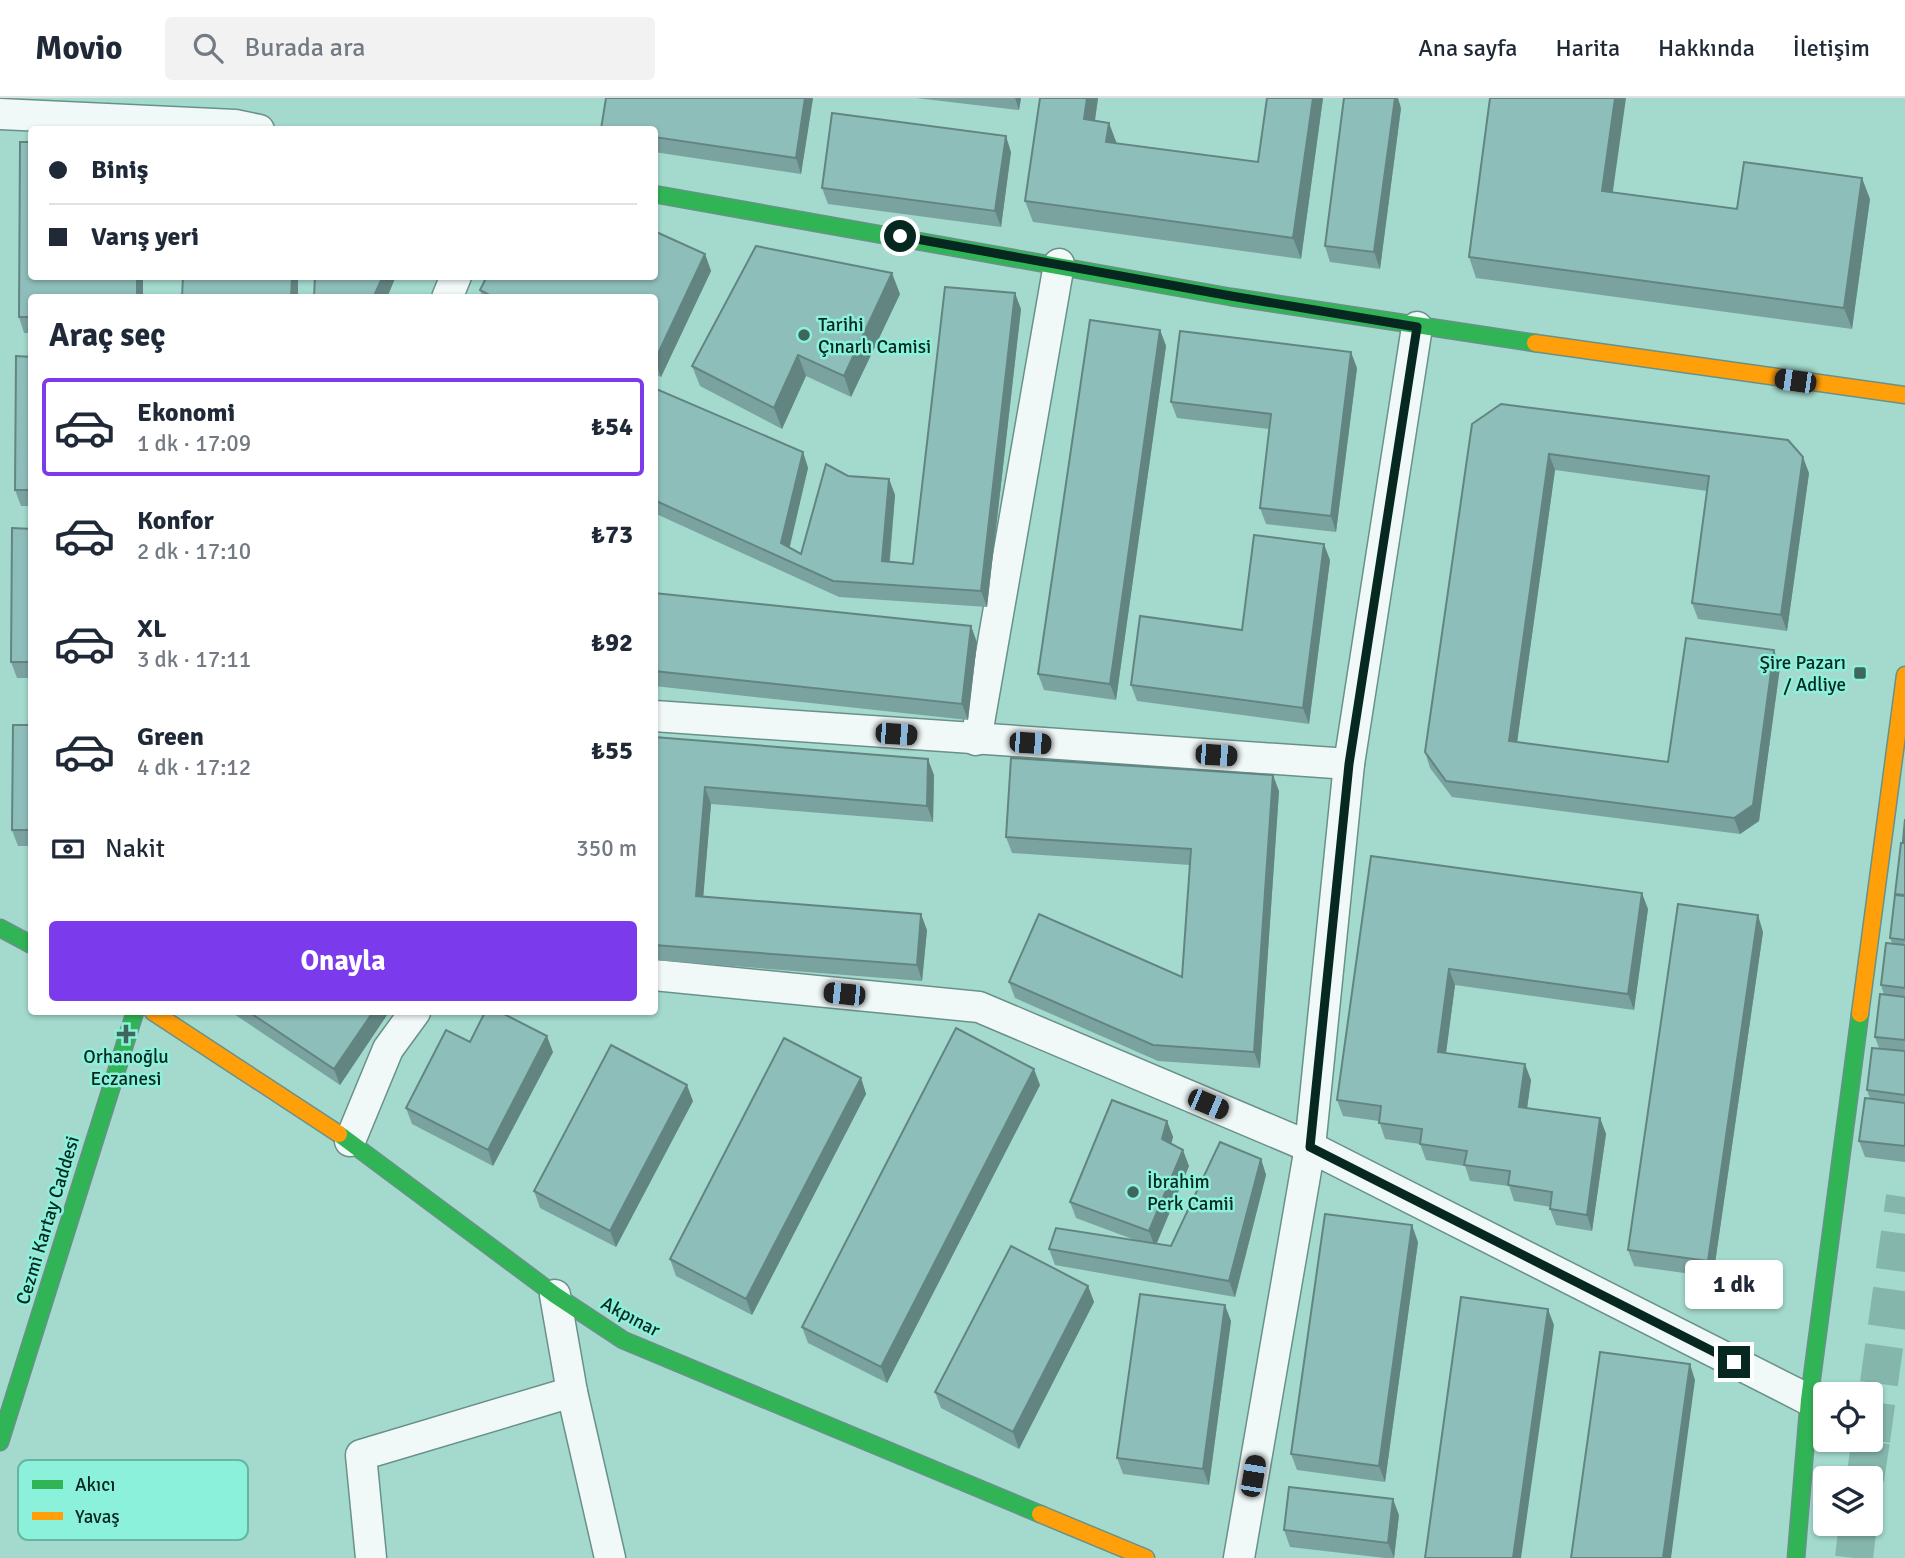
<!DOCTYPE html>
<html lang="tr">
<meta charset="utf-8">
<style>
body{margin:0;font-family:Signika,sans-serif;background:#f2f2f3;color:#1f2937;height:100vh;display:flex;flex-direction:column;font-size:26px;white-space:nowrap}
*{box-sizing:border-box;margin:0}
p{font-size:23px;color:#747a83}
.icon{flex:none;width:38px;height:38px;fill:none;stroke:currentColor;stroke-width:2;stroke-linecap:round;stroke-linejoin:round}
.map{position:relative;flex:1;overflow:hidden}
.details{position:absolute;left:28px;top:196px;width:630px;height:721px;display:flex;flex-direction:column;background:#fff;border-radius:7px;box-shadow:0 2px 5px #0004}
.details>*{flex:none}
.banner{position:absolute;left:28px;top:28px;width:630px;height:154px;border-radius:7px;box-shadow:0 2px 5px #0004;display:grid;align-content:center;height:154px;padding:0 21px;background:#fff}
.buttons{position:absolute;left:1813px;top:1284px;display:grid;gap:14px}
.buttons a{display:grid;place-items:center;width:70px;height:70px;border-radius:7px;background:#fff;box-shadow:0 2px 5px #0004;font-size:35px}
.end{position:absolute;width:32px;height:32px;margin:-16px;border:9px solid #062821;background:#fff;box-shadow:0 0 0 4px #fff}
.from{border-radius:50%}
.bubble{position:absolute;height:49px;border-radius:7px;background:#fff;box-shadow:0 2px 5px #0004;font-size:23px;font-weight:700;line-height:49px;text-align:center}
.car{position:absolute;width:21px;height:42px;margin:-21px -10px;border-radius:9px;box-shadow:0 0 5px 2px #0007;background:linear-gradient(#222 24%,#8ab4d8 0 40%,#222 0 76%,#8ab4d8 0 86%,#222 0)}
.banner b{display:flex;align-items:center;gap:24px;height:66px;font-size:26px}
.banner b+b{border-top:2px solid #e0e1e3}
.banner i{width:18px;height:18px;background:#1f2937}
ul{padding:0;list-style:none}
li{display:flex;align-items:center;gap:21px;height:98px;margin:0 14px 10px;padding:0 7px;border:4px solid transparent;border-radius:7px}
li div{flex:1}
li b{display:block;font-size:26px}
li em{font-style:normal;font-weight:700}
li.current{border-color:#7c3aed}
li>.icon{width:63px;height:63px;stroke-width:1.5}
h2{padding:0 21px;font-size:32px;line-height:84px}
.pay{display:flex;align-items:center;gap:18px;height:77px;padding:0 21px;font-size:26px}
.pay p{margin-inline-start:auto}
.action{display:flex;gap:14px;margin-top:auto;padding:14px 21px}
.action a{flex:1;height:80px;border-radius:7px;background:#7c3aed;color:#fff;font-size:28px;font-weight:700;line-height:80px;text-align:center}
header{display:flex;align-items:center;gap:42px;box-sizing:border-box;height:98px;padding:0 35px;background:#fff;border-bottom:2px solid #e0e1e3}
header strong{font-size:33px}
nav{display:flex;gap:38px;margin-inline-start:auto;font-size:24px}
.search{width:490px;height:63px;background:#f2f2f3;display:flex;align-items:center;gap:18px;box-sizing:border-box;padding:0 24px;border-radius:7px;color:#747a83;font-size:26px}
.map>svg:first-child{display:block}
.lines{fill:none;stroke-linecap:round;stroke-linejoin:round}
.highway-tunnel{stroke:#84b6ab;stroke-width:38;stroke-dasharray:38 19;stroke-linecap:butt}
.street-casing{stroke:#699189;stroke-width:33}
.fast-casing{stroke:#699189;stroke-width:19}
.slow-casing{stroke:#699189;stroke-width:19}
.street{stroke:#f1f9f8;stroke-width:30}
.fast{stroke:#30b455;stroke-width:16}
.slow{stroke:#ff9f0a;stroke-width:16}
.wall{fill:#7aa3a0}
.shaded-wall{fill:#638582}
.building{fill:#8ebeba;stroke:#638582;stroke-width:2}
.route{stroke:#062821;stroke-width:9}
.poi-dot{fill:#3d665d;stroke:#8cf1da;stroke-width:2.5}
.labels{text-anchor:middle;stroke-width:5;stroke-linejoin:round;paint-order:stroke}
.poi-label{font-size:19px;fill:#062821;stroke:#8cf1da;text-anchor:start}
.street-label{font-size:19px;fill:#062821;stroke:#8cf1da}
.key{fill:#8cf1da;stroke:#64b5a2;stroke-width:2}
.key-label{font-size:19px;fill:#062821}
</style>
<header>
<strong>Movio</strong>
<div class="search"><svg class="icon" aria-label="search" viewBox="0 0 24 24"><circle cx="10" cy="10" r="6"/><path d="M15 15l6 6"/></svg>Burada ara</div>
<nav><a>Ana sayfa</a><a>Harita</a><a>Hakkında</a><a>İletişim</a></nav>
</header>
<div class="map">
<svg width="1905" height="1460" viewBox="0 0 1905 1460">
<rect width="100%" height="100%" fill="#a3dacd"/>
<g class="lines">
<g class="highway-tunnel">
<path d="M1871 1342 1905 1099"/>
<path d="M1865 1381 1871 1342"/>
<path d="M1854 1460 1858 1426"/>
</g>
<defs>
<g id="street">
<path d="M0 16 235 27 259 32"/>
<path d="M447 200 456 178"/>
<path d="M654 618 1349 666"/>
<path d="M976 642 1059 166"/>
<path d="M654 877 979 909 1310 1049 1809 1302"/>
<path d="M350 1043 388 951 415 914"/>
<path d="M555 1197 572 1294 610 1460"/>
<path d="M371 1460 361 1357 572 1294"/>
<path d="M1239 1460 1310 1049 1349 666 1417 229"/>
</g>
<g id="fast">
<path d="M654 96 1231 199 1535 245"/>
<path d="M0 830 32 847"/>
<path d="M339 1036 555 1197 623 1242 1040 1416"/>
<path d="M0 1344 135 914"/>
<path d="M1796 1460 1809 1302 1860 916"/>
</g>
<g id="slow">
<path d="M1535 245 1905 297"/>
<path d="M153 914 339 1036"/>
<path d="M1860 916 1905 577"/>
<path d="M1040 1416 1146 1460"/>
</g>
</defs>
<use href="#street" class="street-casing"/>
<use href="#fast" class="fast-casing"/>
<use href="#slow" class="slow-casing"/>
<use href="#street" class="street"/>
<use href="#fast" class="fast"/>
<use href="#slow" class="slow"/>
</g>
<g class="wall">
<path d="M606 0H813L801 76 654 54V32Z"/>
<path d="M916 0H1021L1019 12Z"/>
<path d="M1040 0H1098L1095 23 1109 25 1116 45 1258 64 1267 0H1323L1301 161 1033 124 1025 103Z"/>
<path d="M1401 10 1380 171 1330 164 1325 148Z"/>
<path d="M1011 54 1001 129 828 106 822 90Z"/>
<path d="M1613 94 1737 111 1870 101 1852 231 1476 180 1469 159Z"/>
<path d="M705 156 711 173 661 279 654 276V200H483L480 192Z"/>
<path d="M32 178H143V200H32V235H24L19 219Z"/>
<path d="M900 196 851 299 806 278 782 331 700 288 692 268Z"/>
<path d="M1021 211 987 509 839 499 654 415V290L803 354 808 370 789 449 801 456 848 378 889 381 895 397 890 463 913 466Z"/>
<path d="M1160 232 1166 248 1116 602 1044 592 1038 576Z"/>
<path d="M32 259V408H21L15 392Z"/>
<path d="M1357 270 1336 434 1266 426 1260 410 1269 331 1177 320 1171 304Z"/>
<path d="M1472 326 1809 375 1787 533 1698 521 1692 505 1707 393 1555 372 1517 644 1668 664 1780 569 1759 723 1740 736 1452 699 1430 670 1425 654Z"/>
<path d="M32 431V580H17L11 564Z"/>
<path d="M1330 462 1309 626 1137 603 1131 587 1242 532Z"/>
<path d="M654 495 971 528 977 545 968 622 654 588Z"/>
<path d="M32 627V762L29 755V748H18L12 732Z"/>
<path d="M654 639 934 677 933 724 711 706 703 799 927 832 922 883 654 862Z"/>
<path d="M1279 693 1260 970 1158 963 1015 900 1009 884 1182 879 1190 767 1012 755 1006 739Z"/>
<path d="M1903 743H1905V1064L1865 1059 1859 1043 1870 1001 1867 992 1879 950 1875 939 1884 897 1881 887 1892 845 1890 840 1895 796 1903 745Z"/>
<path d="M1371 758 1648 811 1634 912 1455 887 1446 955 1531 982 1527 1010 1600 1020 1606 1036 1592 1133 1556 1127 1550 1111 1551 1109 1514 1103 1509 1088 1470 1083 1465 1068 1426 1062 1420 1046 1385 1041 1379 1023 1343 1018 1337 1002Z"/>
<path d="M1763 834 1713 1179 1634 1168 1628 1152Z"/>
<path d="M231 914H389L340 987Z"/>
<path d="M470 944 553 954 493 1068 412 1026 406 1010Z"/>
<path d="M861 980 866 996 752 1217 676 1178 670 1161Z"/>
<path d="M1040 987 887 1285 808 1245 802 1229Z"/>
<path d="M693 1003 616 1149 540 1110 534 1093Z"/>
<path d="M1167 1023 1173 1039 1171 1046 1189 1068 1157 1145 1171 1148 1261 1061 1266 1077 1235 1199 1055 1167 1049 1151 1135 1142 1076 1120 1070 1104Z"/>
<path d="M1418 1144 1385 1384 1297 1372 1291 1356Z"/>
<path d="M1088 1188 1094 1204 1019 1351 941 1310 935 1294Z"/>
<path d="M1231 1223 1209 1387 1123 1376 1117 1360Z"/>
<path d="M1399 1417 1394 1460H1385L1290 1449 1284 1432Z"/>
</g>
<g class="shaded-wall">
<path d="M805 0H813L801 76 796 60Z"/>
<path d="M1015 0H1021L1019 12Z"/>
<path d="M1087 0H1098L1092 42 1084 21Z"/>
<path d="M1313 0H1323L1301 161 1293 140Z"/>
<path d="M1395 0H1398L1401 10 1380 171 1374 154Z"/>
<path d="M1615 0H1626L1610 114 1602 93Z"/>
<path d="M1109 25 1117 46 1106 44Z"/>
<path d="M1006 38 1011 54 1001 129 995 113Z"/>
<path d="M1862 80 1870 101 1852 231 1844 210Z"/>
<path d="M705 156 711 173 661 279 655 262Z"/>
<path d="M892 175 900 196 851 299 844 278Z"/>
<rect x="137" y="178" width="6" height="22"/>
<path d="M292 178H298V200H291Z"/>
<path d="M383 178H396L387 200H373Z"/>
<path d="M1015 195 1021 211 987 509 981 493Z"/>
<path d="M1160 232 1166 248 1116 602 1110 586Z"/>
<path d="M1351 254 1357 270 1336 434 1331 418Z"/>
<path d="M798 257 806 278 782 331 774 310Z"/>
<path d="M803 354 808 370 787 461 781 445Z"/>
<path d="M1549 356 1555 372 1515 659 1509 643Z"/>
<path d="M1803 359 1809 375 1787 533 1781 517Z"/>
<path d="M889 381 895 397 888 479 882 463Z"/>
<path d="M1324 446 1330 462 1309 626 1303 610Z"/>
<path d="M971 528 977 545 968 622 962 606Z"/>
<path d="M1774 552 1780 569 1759 723 1740 736 1734 720Z"/>
<path d="M928 661 934 677 933 724 927 708Z"/>
<path d="M1273 677 1279 693 1260 970 1254 954Z"/>
<path d="M705 689 711 706 702 814 696 798Z"/>
<path d="M1642 795 1648 811 1634 912 1628 896Z"/>
<path d="M921 816 927 832 922 883 917 867Z"/>
<path d="M1758 817 1763 834 1713 1179 1708 1163Z"/>
<path d="M1449 871 1455 887 1444 970 1438 954Z"/>
<path d="M373 914H389L340 987 334 971Z"/>
<path d="M547 938 553 954 493 1068 488 1052Z"/>
<path d="M1525 966 1531 982 1525 1025 1519 1009Z"/>
<path d="M1034 971 1040 987 887 1285 881 1269Z"/>
<path d="M861 980 866 996 752 1217 746 1201Z"/>
<path d="M687 987 693 1003 616 1149 610 1133Z"/>
<path d="M1600 1020 1606 1036 1592 1133 1587 1117Z"/>
<path d="M1167 1023 1173 1039 1168 1057 1162 1041Z"/>
<path d="M1183 1052 1189 1068 1155 1149 1149 1133Z"/>
<path d="M1261 1061 1266 1077 1235 1199 1229 1183Z"/>
<path d="M1412 1127 1418 1144 1385 1384 1379 1368Z"/>
<path d="M1088 1188 1094 1204 1019 1351 1013 1334Z"/>
<path d="M1225 1207 1231 1223 1209 1387 1203 1371Z"/>
<path d="M1548 1211 1554 1227 1521 1460H1513Z"/>
<path d="M1690 1266 1695 1282 1671 1460H1663Z"/>
<path d="M1393 1401 1399 1417 1394 1460 1388 1445Z"/>
</g>
<g class="building">
<path d="M606 0H805L796 60 654 39V32L601 31Z"/>
<path d="M1040 0H1087L1084 21 1109 25 1106 44 1258 64 1267 0H1313L1293 140 1025 103Z"/>
<path d="M1344 0H1395L1374 154 1325 148Z"/>
<path d="M1490 0H1615L1602 93 1737 111 1744 64 1862 80 1844 210 1469 159Z"/>
<path d="M832 15 1006 38 995 113 822 90Z"/>
<path d="M20 44H32V178H137V200H32V219H19Z"/>
<path d="M654 133 705 156 655 262 654 200H495L480 192 487 178H654Z"/>
<path d="M756 148 892 175 844 278 798 257 774 310 692 268Z"/>
<path d="M183 178H292L291 200H182Z"/>
<path d="M315 178H383L373 200H314Z"/>
<path d="M945 189 1015 195 981 493 833 483 654 402V290L803 354 781 445 801 456 826 366 848 378 889 381 882 463 913 466Z"/>
<path d="M1090 222 1160 232 1110 586 1038 576Z"/>
<path d="M1180 233 1351 254 1331 418 1260 410 1271 316 1171 304Z"/>
<path d="M16 258 32 259V392H15Z"/>
<path d="M1501 306 1788 342 1803 359 1781 517 1692 505 1709 378 1549 356 1509 643 1668 664 1686 540 1774 552 1753 707 1734 720 1446 683 1425 654 1472 326Z"/>
<path d="M12 430 32 431V564H11Z"/>
<path d="M1254 437 1324 446 1303 610 1131 587 1140 518 1242 532Z"/>
<path d="M654 495 971 528 962 606 654 573Z"/>
<path d="M13 627H32V755H29V732H12Z"/>
<path d="M654 639 928 661 927 708 705 689 696 798 921 816 917 867 654 847Z"/>
<path d="M1011 660 1273 677 1254 954 1153 947 1009 884 1039 816 1182 879 1191 751 1006 739Z"/>
<path d="M1905 721V743H1903Z"/>
<path d="M1901 745H1905V797L1895 796Z"/>
<path d="M1371 758 1642 795 1628 896 1449 871 1438 954 1525 966 1519 1009 1600 1020 1587 1117 1550 1111 1552 1094 1508 1087 1510 1073 1464 1067 1467 1053 1420 1046 1422 1031 1379 1025 1381 1008 1337 1002Z"/>
<path d="M1895 797 1905 798V842L1890 840Z"/>
<path d="M1678 806 1758 817 1708 1163 1628 1152Z"/>
<path d="M1886 845 1905 847V890L1881 887Z"/>
<path d="M1880 896 1905 899V942L1875 939Z"/>
<path d="M249 914H373L334 971Z"/>
<path d="M485 914H500L547 938 488 1052 406 1010 446 932 470 944Z"/>
<path d="M956 930 1034 971 881 1269 802 1229Z"/>
<path d="M784 940 861 980 746 1201 670 1161Z"/>
<path d="M611 947 687 987 610 1133 534 1093Z"/>
<path d="M1872 950 1905 953V997L1867 992Z"/>
<path d="M1865 1000 1905 1005V1048L1859 1043Z"/>
<path d="M1112 1002 1167 1023 1162 1041 1183 1052 1149 1133 1070 1104Z"/>
<path d="M1220 1044 1261 1061 1229 1183 1049 1151 1056 1130 1171 1148Z"/>
<path d="M1325 1116 1412 1127 1379 1368 1291 1356Z"/>
<path d="M1011 1148 1088 1188 1013 1334 935 1294Z"/>
<path d="M1140 1196 1225 1207 1203 1371 1117 1360Z"/>
<path d="M1461 1199 1548 1211 1513 1460H1425Z"/>
<path d="M1600 1254 1690 1266 1663 1460H1571Z"/>
<path d="M1289 1389 1393 1401 1388 1445 1284 1432Z"/>
</g>
<g class="lines">
<path class="route" d="M900 138 1231 198 1417 229 1349 666 1310 1049 1734 1264"/>
</g>
<g class="poi-dot">
<circle cx="804" cy="237" r="7"/>
<rect x="1853" y="568" width="14" height="14" rx="3.5"/>
<path d="M122.5 925.5h7v7h7v7h-7v7h-7v-7h-7v-7h7z"/>
<circle cx="1133" cy="1094" r="7"/>
</g>
<g class="labels">
<g class="poi-label">
<text x="818" y="233">Tarihi<tspan x="818" dy="22">Çınarlı Camisi</tspan></text>
<text x="1846" y="571" text-anchor="end">Şire Pazarı<tspan x="1846" dy="22">/ Adliye</tspan></text>
<text x="126" y="965" text-anchor="middle">Orhanoğlu<tspan x="126" dy="22">Eczanesi</tspan></text>
<text x="1147" y="1090">İbrahim<tspan x="1147" dy="22">Perk Camii</tspan></text>
</g>
<g class="street-label">
<text transform="translate(47 1122) rotate(-73)" y="7">Cezmi Kartay Caddesi</text>
<text transform="translate(631 1218) rotate(28)" y="7">Akpınar</text>
</g>
</g>
<rect x="18" y="1362" width="230" height="80" rx="10" class="key"/>
<rect x="32" y="1382" width="31" height="9" fill="#30b455"/>
<rect x="32" y="1414" width="31" height="8" fill="#ff9f0a"/>
<g class="key-label">
<text x="75" y="1393">Akıcı</text>
<text x="75" y="1425">Yavaş</text>
</g>
</svg>
<div class="buttons">
<a><svg class="icon" aria-label="locate" viewBox="0 0 24 24"><circle cx="12" cy="12" r="6"/><path d="M12 2v4M12 18v4M2 12h4M18 12h4"/></svg></a>
<a><svg class="icon" aria-label="layers" viewBox="0 0 24 24"><path d="M12 4l9 5-9 5-9-5zM3 14l9 5 9-5"/></svg></a>
</div>
<i class="end from" style="left:900px;top:138px"></i>
<i class="end" style="left:1734px;top:1264px"></i>
<div class="bubble" style="left:1685px;top:1162px;width:98px">1 dk</div>
<i class="car" style="left:1795px;top:283px;rotate:278deg"></i>
<i class="car" style="left:896px;top:636px;rotate:94deg"></i>
<i class="car" style="left:1030px;top:645px;rotate:94deg"></i>
<i class="car" style="left:1216px;top:657px;rotate:94deg"></i>
<i class="car" style="left:844px;top:896px;rotate:276deg"></i>
<i class="car" style="left:1208px;top:1006px;rotate:113deg"></i>
<i class="car" style="left:1253px;top:1378px;rotate:10deg"></i>
<div class="banner">
<b><i class="from"></i>Biniş</b>
<b><i></i>Varış yeri</b>
</div>
<section class="details">
<h2>Araç seç</h2>
<ul>
<li class="current"><svg class="icon" aria-label="car" viewBox="0 0 24 24"><path d="M5 17H2v-5l4-1 3-4h7l3 4 3 1v5h-3M9 17h6M6 11h13"/><circle cx="7" cy="17" r="2"/><circle cx="17" cy="17" r="2"/></svg><div><b>Ekonomi</b><p>1 dk · 17:09</p></div><em>₺54</em></li>
<li><svg class="icon" aria-label="car" viewBox="0 0 24 24"><path d="M5 17H2v-5l4-1 3-4h7l3 4 3 1v5h-3M9 17h6M6 11h13"/><circle cx="7" cy="17" r="2"/><circle cx="17" cy="17" r="2"/></svg><div><b>Konfor</b><p>2 dk · 17:10</p></div><em>₺73</em></li>
<li><svg class="icon" aria-label="car" viewBox="0 0 24 24"><path d="M5 17H2v-5l4-1 3-4h7l3 4 3 1v5h-3M9 17h6M6 11h13"/><circle cx="7" cy="17" r="2"/><circle cx="17" cy="17" r="2"/></svg><div><b>XL</b><p>3 dk · 17:11</p></div><em>₺92</em></li>
<li><svg class="icon" aria-label="car" viewBox="0 0 24 24"><path d="M5 17H2v-5l4-1 3-4h7l3 4 3 1v5h-3M9 17h6M6 11h13"/><circle cx="7" cy="17" r="2"/><circle cx="17" cy="17" r="2"/></svg><div><b>Green</b><p>4 dk · 17:12</p></div><em>₺55</em></li>
</ul>
<div class="pay"><svg class="icon" aria-label="cash" viewBox="0 0 24 24"><path d="M3 7h18v10H3z"/><circle cx="12" cy="12" r="2"/></svg>Nakit<p>350 m</p></div>
<div class="action"><a>Onayla</a></div>
</section>
</div>
